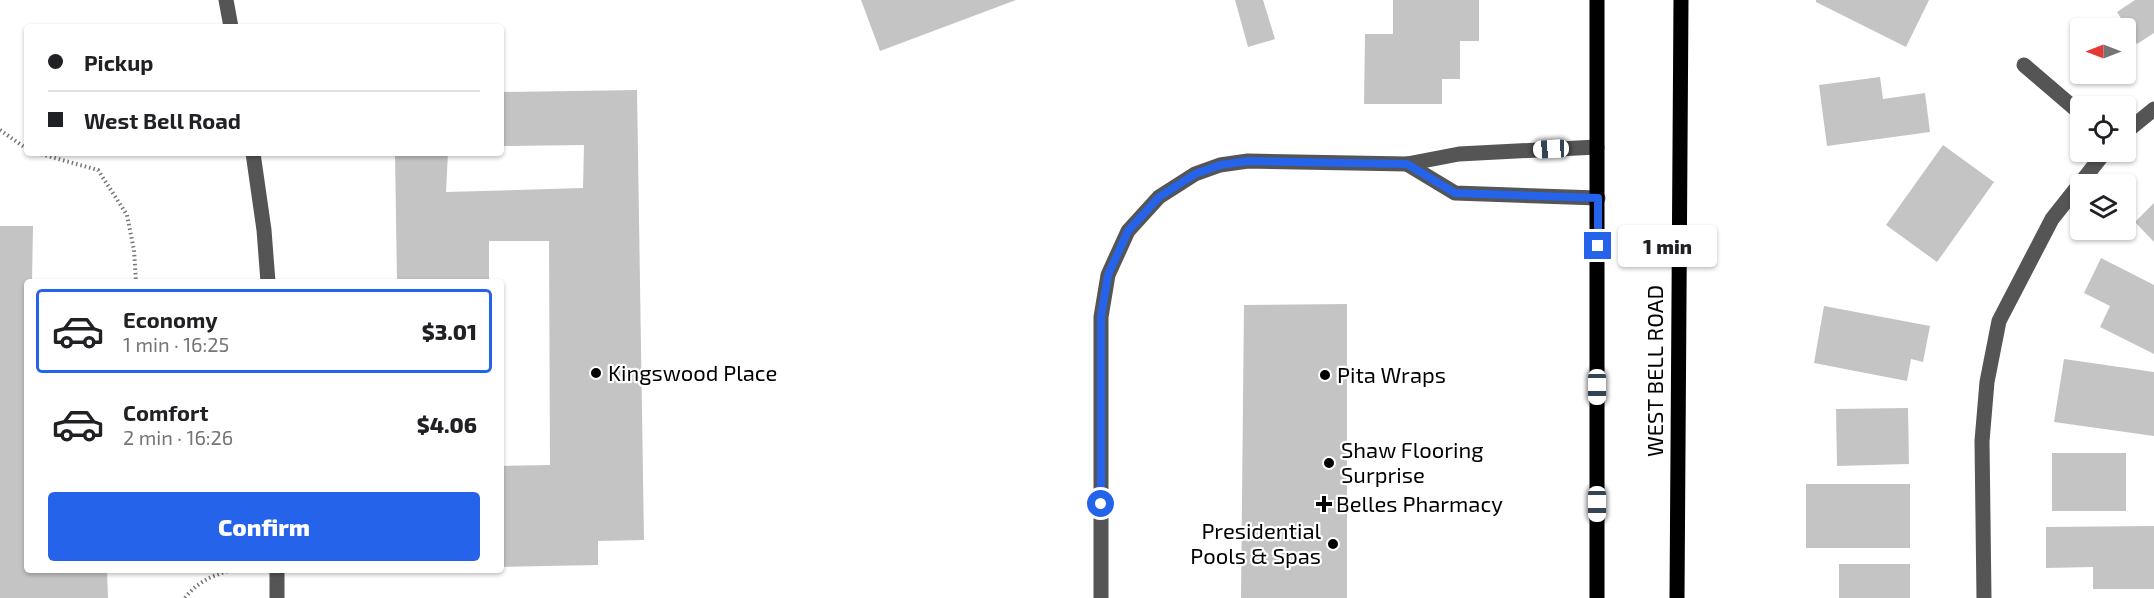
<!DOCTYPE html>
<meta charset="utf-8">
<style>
body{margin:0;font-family:"Exo 2",sans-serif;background:#f2f2f2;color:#202124;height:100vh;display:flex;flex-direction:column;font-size:22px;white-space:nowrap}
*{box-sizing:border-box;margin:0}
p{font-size:20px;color:#757577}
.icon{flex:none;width:33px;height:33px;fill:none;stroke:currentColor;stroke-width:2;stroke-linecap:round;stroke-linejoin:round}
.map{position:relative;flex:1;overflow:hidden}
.details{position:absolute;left:24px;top:279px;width:480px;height:294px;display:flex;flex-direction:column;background:#fff;border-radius:6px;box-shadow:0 2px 4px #0004}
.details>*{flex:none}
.hud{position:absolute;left:24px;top:24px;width:480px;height:132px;border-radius:6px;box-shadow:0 2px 4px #0004;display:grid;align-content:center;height:132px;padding:0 24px;background:#fff}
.needle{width:39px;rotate:270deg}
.controls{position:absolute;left:2070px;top:18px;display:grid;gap:12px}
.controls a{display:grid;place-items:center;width:66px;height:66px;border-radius:6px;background:#fff;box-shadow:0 2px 4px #0004;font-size:30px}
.end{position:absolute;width:27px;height:27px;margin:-14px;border:8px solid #2563eb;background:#fff;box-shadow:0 0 0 3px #fff}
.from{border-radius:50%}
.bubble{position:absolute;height:42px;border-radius:6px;background:#fff;box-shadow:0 2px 4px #0004;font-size:20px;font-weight:800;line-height:42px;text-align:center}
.car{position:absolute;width:18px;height:36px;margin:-18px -9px;border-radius:8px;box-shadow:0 0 4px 2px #0007;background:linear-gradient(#fff 24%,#345 0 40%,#fff 0 76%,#345 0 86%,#fff 0)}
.hud b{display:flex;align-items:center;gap:21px;height:57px;font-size:22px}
.hud b+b{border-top:2px solid #e0e0e0}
.hud i{width:15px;height:15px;background:#202124}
ul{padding:10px 0 0;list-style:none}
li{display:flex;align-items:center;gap:18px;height:84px;margin:0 12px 9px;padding:0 12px;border:3px solid transparent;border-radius:6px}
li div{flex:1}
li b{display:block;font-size:22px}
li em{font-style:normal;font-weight:800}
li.current{border-color:#2563eb}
li>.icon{width:54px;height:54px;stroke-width:1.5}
.action{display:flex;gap:12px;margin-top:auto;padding:12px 24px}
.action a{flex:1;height:69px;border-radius:6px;background:#2563eb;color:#fff;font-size:24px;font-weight:800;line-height:69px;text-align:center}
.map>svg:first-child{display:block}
.building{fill:#c4c4c4}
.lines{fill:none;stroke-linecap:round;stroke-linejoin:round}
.path{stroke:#777;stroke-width:4;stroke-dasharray:1.5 3;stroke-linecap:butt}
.minor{stroke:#555;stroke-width:15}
.major{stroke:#000;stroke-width:15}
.route{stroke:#2563eb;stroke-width:8}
.poi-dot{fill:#000;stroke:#fff;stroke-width:2}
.labels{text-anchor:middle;stroke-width:4.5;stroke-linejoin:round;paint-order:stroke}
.street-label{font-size:22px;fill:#000;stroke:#fff}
.poi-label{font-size:22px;fill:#000;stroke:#fff;text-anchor:start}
</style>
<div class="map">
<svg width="2154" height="598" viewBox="0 0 2154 598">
<rect width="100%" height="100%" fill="#fff"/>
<g class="building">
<path d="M861 0H1016L880 51Z"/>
<path d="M1235 0H1263L1275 39 1248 47Z"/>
<path d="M1393 0H1479V41H1460V79H1442V104H1364L1365 34H1393Z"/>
<path d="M1816 0H1929L1906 47 1816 2Z"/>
<path d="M2135 0H2154V33L2137 44 2117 12Z"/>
<path d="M1880 77 1883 99 1925 93 1930 132 1827 146 1819 85Z"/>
<path d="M637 90 644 540 598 541V565L501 567V466L550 465 549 241H489V282H397L395 153H448L446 192 583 188 584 145 501 146V92Z"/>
<path d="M1943 145 1994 182 1937 262 1886 225Z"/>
<path d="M2154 203V242L2135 222Z"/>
<path d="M0 226H33L32 282H27V570H107L108 598H0Z"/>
<path d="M2101 258 2154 285V354L2100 327 2110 306 2084 293Z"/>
<path d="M1347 304V598H1241L1244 305Z"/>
<path d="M1824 306 1930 326 1923 362 1911 359 1907 381 1814 363Z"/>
<path d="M2064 359 2154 372V436L2054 422Z"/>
<path d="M1908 408 1909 464 1837 466 1836 409Z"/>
<rect x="2052" y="453" width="74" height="58"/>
<rect x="1806" y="484" width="104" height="64"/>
<path d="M2154 526V589H2093V567L2046 568V527Z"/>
<rect x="1839" y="564" width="71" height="34"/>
</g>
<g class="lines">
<g class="path">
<path d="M0 130 27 149"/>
<path d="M37 153 98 170 127 215 134 250 136 282"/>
<path d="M185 598C197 582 213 575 232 570"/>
</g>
<g class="minor">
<path d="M226 0 231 27"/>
<path d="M2024 65 2080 113"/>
<path d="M2126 132 2154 109"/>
<path d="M253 153 264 230 268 282"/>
<path d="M1407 164 1455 193 1598 198"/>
<path d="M277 598V570"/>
<path d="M1101 598V317L1108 275 1128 231 1159 197 1195 174 1220 165 1248 161 1407 164 1459 154 1597 147"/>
<path d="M1984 598 1982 441 1987 382 1999 321 2052 219 2105 152"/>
</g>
<g class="major">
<path d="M1597 0V598"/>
<path d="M1677 598 1681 0"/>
</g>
</g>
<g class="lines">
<path class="route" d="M1101 504V317L1108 275 1128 231 1159 197 1195 174 1220 165 1248 161 1407 164 1455 193 1598 198V246"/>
</g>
<g class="poi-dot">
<circle cx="596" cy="373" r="6"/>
<circle cx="1325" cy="375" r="6"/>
<circle cx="1329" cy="463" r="6"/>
<path d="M1321 495h6v6h6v6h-6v6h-6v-6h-6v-6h6z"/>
<circle cx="1333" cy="544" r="6"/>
</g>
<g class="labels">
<g class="street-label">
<text transform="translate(1655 371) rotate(-90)" y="8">WEST BELL ROAD</text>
</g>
<g class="poi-label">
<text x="608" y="381">Kingswood Place</text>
<text x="1337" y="383">Pita Wraps</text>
<text x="1341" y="458">Shaw Flooring<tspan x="1341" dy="25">Surprise</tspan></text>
<text x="1336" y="512">Belles Pharmacy</text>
<text x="1321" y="539" text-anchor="end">Presidential<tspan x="1321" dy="25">Pools &amp; Spas</tspan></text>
</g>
</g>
</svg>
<div class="controls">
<a><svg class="needle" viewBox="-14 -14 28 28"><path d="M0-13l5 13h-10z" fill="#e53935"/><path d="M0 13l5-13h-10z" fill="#757577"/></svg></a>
<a><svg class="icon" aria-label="locate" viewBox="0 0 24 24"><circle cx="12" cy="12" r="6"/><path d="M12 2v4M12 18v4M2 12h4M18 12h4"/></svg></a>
<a><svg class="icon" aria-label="layers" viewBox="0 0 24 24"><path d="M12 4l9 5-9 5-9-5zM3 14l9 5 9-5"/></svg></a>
</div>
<i class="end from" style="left:1101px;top:504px"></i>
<i class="end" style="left:1598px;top:246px"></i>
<div class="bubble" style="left:1618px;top:225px;width:99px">1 min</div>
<i class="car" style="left:1551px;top:149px;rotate:267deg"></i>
<i class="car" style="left:1597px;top:387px;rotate:180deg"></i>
<i class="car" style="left:1597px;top:504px;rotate:180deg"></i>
<div class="hud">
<b><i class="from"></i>Pickup</b>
<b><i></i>West Bell Road</b>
</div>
<section class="details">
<ul>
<li class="current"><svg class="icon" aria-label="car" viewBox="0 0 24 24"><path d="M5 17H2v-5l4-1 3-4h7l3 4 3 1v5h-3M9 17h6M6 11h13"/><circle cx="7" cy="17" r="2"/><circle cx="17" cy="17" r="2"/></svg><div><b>Economy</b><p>1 min · 16:25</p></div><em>$3.01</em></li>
<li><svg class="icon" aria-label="car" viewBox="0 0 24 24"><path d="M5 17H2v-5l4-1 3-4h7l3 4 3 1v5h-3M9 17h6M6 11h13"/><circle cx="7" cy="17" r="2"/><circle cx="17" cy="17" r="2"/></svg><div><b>Comfort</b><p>2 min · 16:26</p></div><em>$4.06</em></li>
</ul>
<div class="action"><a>Confirm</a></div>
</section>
</div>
